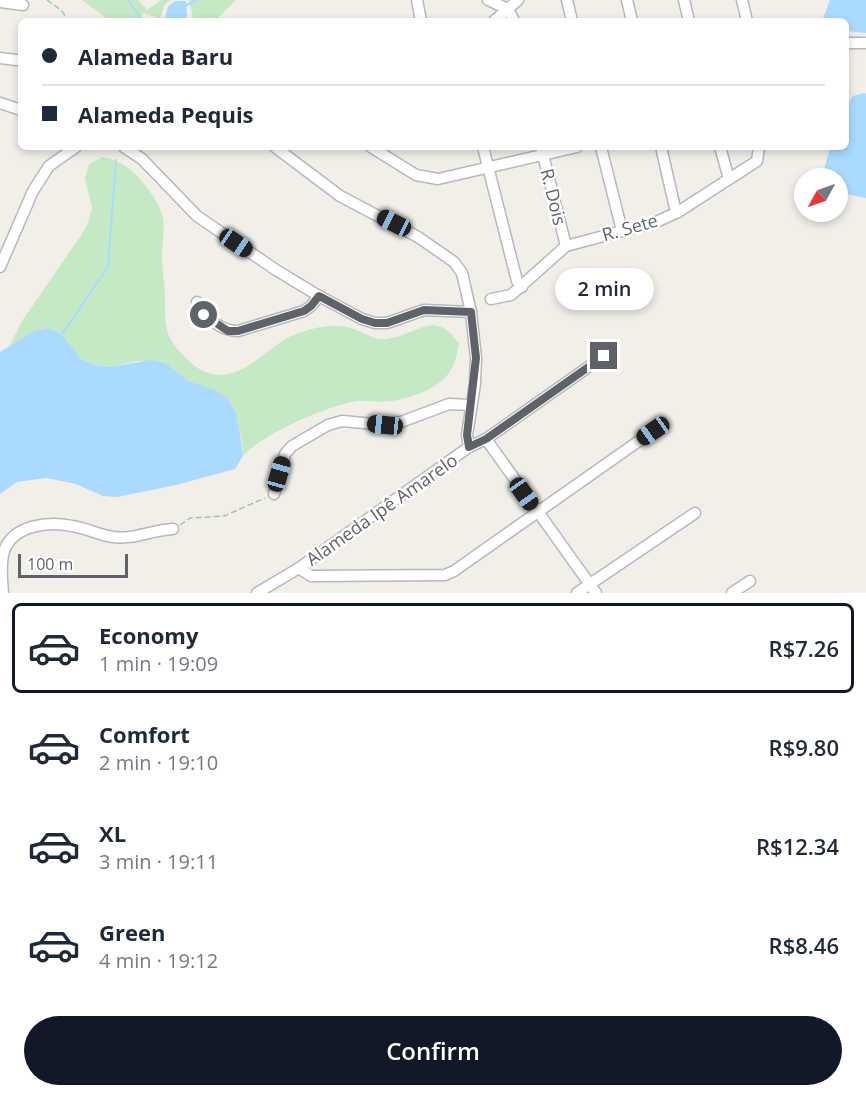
<!DOCTYPE html>
<meta charset="utf-8">
<style>
body{margin:0;font-family:"Open Sans",sans-serif;background:#f6f6f7;color:#1f2937;height:100vh;display:flex;flex-direction:column;font-size:22px;white-space:nowrap}
*{box-sizing:border-box;margin:0}
p{font-size:20px;color:#747a83}
.icon{flex:none;width:33px;height:33px;fill:none;stroke:currentColor;stroke-width:2;stroke-linecap:round;stroke-linejoin:round}
.map{position:relative;height:593px;overflow:hidden}
.sheet{display:flex;flex-direction:column;background:#fff;flex:1}
.sheet>*{flex:none}
.banner{position:absolute;left:18px;top:18px;width:831px;height:132px;border-radius:9px;box-shadow:0 3px 9px #0003;display:grid;align-content:center;height:132px;padding:0 24px;background:#fff}
.needle{width:39px;rotate:230deg}
.tools{position:absolute;left:794px;top:168px;display:grid;gap:12px}
.tools a{display:grid;place-items:center;width:54px;height:54px;border-radius:50%;background:#fff;box-shadow:0 3px 9px #0003;font-size:30px}
.scale{position:absolute;left:18px;bottom:15px;width:110px;box-sizing:border-box;padding-left:6px;border:3px solid #5f6368;border-top:0;font-size:16px;line-height:21px;white-space:nowrap;color:#5f6368;-webkit-text-stroke:4px #fff;paint-order:stroke}
.end{position:absolute;width:27px;height:27px;margin:-14px;border:8px solid #5f6368;background:#fff;box-shadow:0 0 0 3px #fff}
.from{border-radius:50%}
.bubble{position:absolute;height:42px;border-radius:21px;background:#fff;box-shadow:0 3px 9px #0003;font-size:20px;font-weight:600;line-height:42px;text-align:center}
.car{position:absolute;width:18px;height:36px;margin:-18px -9px;border-radius:8px;box-shadow:0 0 4px 2px #0007;background:linear-gradient(#222 24%,#8ab4d8 0 40%,#222 0 76%,#8ab4d8 0 86%,#222 0)}
.banner b{display:flex;align-items:center;gap:21px;height:57px;font-size:22px}
.banner b+b{border-top:2px solid #e0e1e3}
.banner i{width:15px;height:15px;background:#1f2937}
ul{padding:10px 0 0;list-style:none}
li{display:flex;align-items:center;gap:18px;height:90px;margin:0 12px 9px;padding:0 12px;border:3px solid transparent;border-radius:9px}
li div{flex:1}
li b{display:block;font-size:22px}
li em{font-style:normal;font-weight:600}
li.current{border-color:#111827}
li>.icon{width:54px;height:54px;stroke-width:1.5}
.button{display:flex;gap:12px;margin-top:auto;padding:12px 24px}
.button a{flex:1;height:69px;border-radius:36px;background:#111827;color:#fff;font-size:24px;font-weight:600;line-height:69px;text-align:center}
.map>svg:first-child{display:block}
.green{fill:#c5e8c5}
.water{fill:#aadaff}
.lines{fill:none;stroke-linecap:round;stroke-linejoin:round}
.stream{stroke:#aadaff;stroke-width:2}
.minor-casing{stroke:#b5b8bc;stroke-width:13}
.path{stroke:#9cc7a9;stroke-width:1.5;stroke-dasharray:6 3;stroke-linecap:butt}
.minor{stroke:#fff;stroke-width:10}
.route{stroke:#5f6368;stroke-width:8}
.labels{text-anchor:middle;stroke-width:5;stroke-linejoin:round;paint-order:stroke}
.street-label{font-size:18px;fill:#5f6368;stroke:#fff}
</style>
<div class="map">
<svg width="866" height="593" viewBox="0 0 866 593">
<rect width="100%" height="100%" fill="#f1efe8"/>
<g class="green">
<path d="M82 0H138L147 10 161 0H171L164 5 160 19 144 13 135 21H110Z"/>
<path d="M189 0H236L215 21 193 18Z"/>
<path d="M102 157C119 160 129 167 140 179 149 190 160 204 163 218 165 232 162 246 162 259 162 271 165 284 165 296 165 309 164 324 169 336 173 345 180 352 186 358 193 365 199 370 208 373 245 383 265 346 296 334 315 327 334 322 354 329 363 332 374 340 384 339 417 337 434 306 459 344 457 354 455 366 448 374 436 390 410 398 391 401 380 403 369 400 358 401 331 404 260 435 243 456L242 442 236 413 229 400 188 381 166 363 137 361 109 367 94 365 80 358 9 347 22 321 80 237 88 223 92 208 85 178 89 164Z"/>
</g>
<g class="water">
<path d="M830 0H866V33L846 31V21H822Z"/>
<path d="M175 1H186L187 16 184 21H164L168 7Z"/>
<path d="M865 93 866 94V198L837 192V178H822L830 147H846V105L853 96Z"/>
<path d="M48 328 62 335 80 358 94 365 109 367 152 360 166 363 188 381 217 391 229 400 236 413 239 427 243 456 235 469 176 485 117 497 103 496 76 484 46 478 17 482 0 494V352L34 331Z"/>
</g>
<g class="lines">
<g class="stream">
<path d="M128 0 143 21"/>
<path d="M185 6 196 0"/>
<path d="M60 337 108 267 116 160"/>
</g>
<defs>
<g id="minor">
<path d="M417 0 421 21"/>
<path d="M488 0 508 9 514 21"/>
<path d="M567 0 572 21"/>
<path d="M627 0 632 21"/>
<path d="M684 0 689 21"/>
<path d="M742 0 747 21"/>
<path d="M0 2 23 5"/>
<path d="M494 21 518 0"/>
<path d="M846 43H866"/>
<path d="M0 58 16 60"/>
<path d="M0 103 21 110"/>
<path d="M124 147 142 159 197 216 276 270 319 296 362 319 375 323H387L424 310 471 312"/>
<path d="M275 147 340 196 418 237 454 262 462 273 471 312 476 358 475 384 467 435 469 447"/>
<path d="M371 147 416 175 438 179 577 147"/>
<path d="M483 147 517 281 522 287"/>
<path d="M541 147 566 246"/>
<path d="M601 147 622 231"/>
<path d="M661 147 675 208 678 212"/>
<path d="M720 147 729 179"/>
<path d="M0 267 33 191 49 166 76 147"/>
<path d="M491 299 511 295 566 246 656 222 678 212 757 161 759 147"/>
<path d="M197 302C206 317 220 331 238 331L304 311 311 306 319 296"/>
<path d="M486 439 596 593"/>
<path d="M274 494 285 454 292 446 328 425 342 421 385 425 401 422 449 404 471 405"/>
<path d="M299 568 311 576 445 575 454 571 653 431"/>
<path d="M3 593C2 580 0 564 4 551 13 525 48 521 72 526 86 528 99 535 113 537 133 540 152 530 173 529"/>
<path d="M257 593 299 568 469 447 486 439 604 356"/>
<path d="M577 593 695 513"/>
<path d="M732 593 750 581"/>
</g>
</defs>
<use href="#minor" class="minor-casing"/>
<g class="path">
<path d="M47 0 61 10 69 21"/>
<path d="M180 525 190 518 224 516 265 498"/>
</g>
<use href="#minor" class="minor"/>
</g>
<g class="lines">
<path class="route" d="M204 315 228 331H238L304 311 311 306 319 296 362 319 375 323H387L424 310 471 312 476 358 467 435 469 447 486 439 604 356"/>
</g>
<g class="labels">
<g class="street-label">
<text transform="translate(553 197) rotate(76)" y="6">R. Dois</text>
<text transform="translate(630 228) rotate(-16)" y="6">R. Sete</text>
<text transform="translate(382 510) rotate(-35)" y="6">Alameda Ipê Amarelo</text>
</g>
</g>
</svg>
<div class="tools">
<a><svg class="needle" viewBox="-14 -14 28 28"><path d="M0-13l5 13h-10z" fill="#e53935"/><path d="M0 13l5-13h-10z" fill="#747a83"/></svg></a>
</div>
<div class="scale">100 m</div>
<i class="end from" style="left:204px;top:315px"></i>
<i class="end" style="left:604px;top:356px"></i>
<div class="bubble" style="left:555px;top:268px;width:99px">2 min</div>
<i class="car" style="left:394px;top:223px;rotate:297deg"></i>
<i class="car" style="left:236px;top:243px;rotate:124deg"></i>
<i class="car" style="left:385px;top:425px;rotate:276deg"></i>
<i class="car" style="left:653px;top:431px;rotate:235deg"></i>
<i class="car" style="left:279px;top:474px;rotate:16deg"></i>
<i class="car" style="left:524px;top:494px;rotate:145deg"></i>
<div class="banner">
<b><i class="from"></i>Alameda Baru</b>
<b><i></i>Alameda Pequis</b>
</div>
</div>
<section class="sheet">
<ul>
<li class="current"><svg class="icon" aria-label="car" viewBox="0 0 24 24"><path d="M5 17H2v-5l4-1 3-4h7l3 4 3 1v5h-3M9 17h6M6 11h13"/><circle cx="7" cy="17" r="2"/><circle cx="17" cy="17" r="2"/></svg><div><b>Economy</b><p>1 min · 19:09</p></div><em>R$7.26</em></li>
<li><svg class="icon" aria-label="car" viewBox="0 0 24 24"><path d="M5 17H2v-5l4-1 3-4h7l3 4 3 1v5h-3M9 17h6M6 11h13"/><circle cx="7" cy="17" r="2"/><circle cx="17" cy="17" r="2"/></svg><div><b>Comfort</b><p>2 min · 19:10</p></div><em>R$9.80</em></li>
<li><svg class="icon" aria-label="car" viewBox="0 0 24 24"><path d="M5 17H2v-5l4-1 3-4h7l3 4 3 1v5h-3M9 17h6M6 11h13"/><circle cx="7" cy="17" r="2"/><circle cx="17" cy="17" r="2"/></svg><div><b>XL</b><p>3 min · 19:11</p></div><em>R$12.34</em></li>
<li><svg class="icon" aria-label="car" viewBox="0 0 24 24"><path d="M5 17H2v-5l4-1 3-4h7l3 4 3 1v5h-3M9 17h6M6 11h13"/><circle cx="7" cy="17" r="2"/><circle cx="17" cy="17" r="2"/></svg><div><b>Green</b><p>4 min · 19:12</p></div><em>R$8.46</em></li>
</ul>
<div class="button"><a>Confirm</a></div>
</section>
